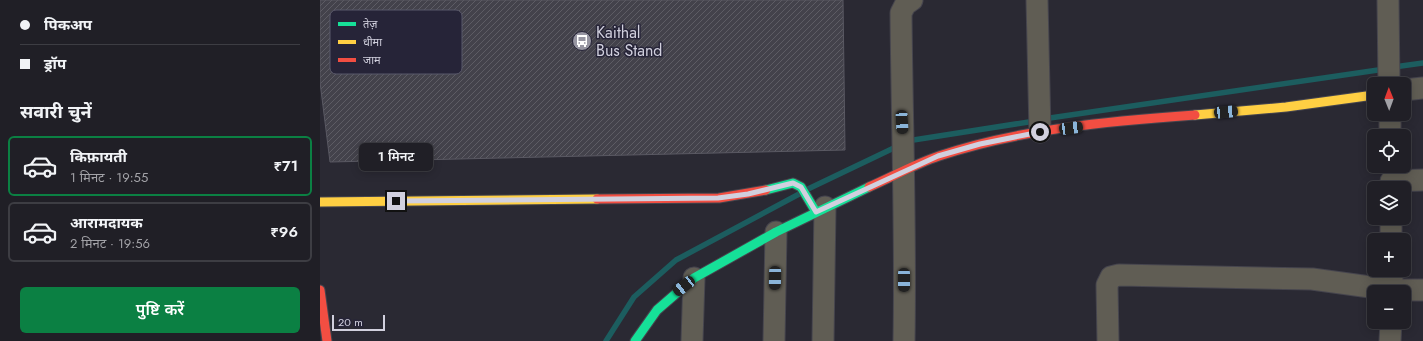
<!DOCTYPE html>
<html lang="hi">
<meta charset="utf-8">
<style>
body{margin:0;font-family:Jost,"Noto Sans Devanagari",sans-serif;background:#28272e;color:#f1f3f6;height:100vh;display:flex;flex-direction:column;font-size:15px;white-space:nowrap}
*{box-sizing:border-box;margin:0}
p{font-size:13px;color:#a2a2a7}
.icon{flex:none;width:22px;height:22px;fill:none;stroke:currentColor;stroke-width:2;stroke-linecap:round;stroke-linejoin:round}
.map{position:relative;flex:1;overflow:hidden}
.details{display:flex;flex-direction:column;background:#201f26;width:320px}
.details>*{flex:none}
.top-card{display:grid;align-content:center;height:88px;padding:0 20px;background:#201f26}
.needle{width:26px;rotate:359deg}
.fabs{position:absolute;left:1047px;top:77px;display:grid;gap:8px}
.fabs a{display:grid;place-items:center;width:44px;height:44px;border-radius:6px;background:#201f26;box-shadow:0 2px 10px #0003,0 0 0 1px #3d3d43;font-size:20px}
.scale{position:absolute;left:12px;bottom:10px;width:53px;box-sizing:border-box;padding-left:4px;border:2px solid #d1d0de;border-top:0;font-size:11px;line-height:14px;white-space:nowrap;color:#d1d0de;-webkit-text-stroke:3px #262438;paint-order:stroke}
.end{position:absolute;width:18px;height:18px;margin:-9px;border:5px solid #d1d0de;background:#111;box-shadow:0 0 0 2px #111}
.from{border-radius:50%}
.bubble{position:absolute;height:28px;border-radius:6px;background:#201f26;box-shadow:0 2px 10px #0003,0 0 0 1px #3d3d43;font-size:13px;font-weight:600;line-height:28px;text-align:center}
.car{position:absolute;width:12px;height:24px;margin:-12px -6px;border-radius:5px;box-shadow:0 0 3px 1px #0007;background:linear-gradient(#222 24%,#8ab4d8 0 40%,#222 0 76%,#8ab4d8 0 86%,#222 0)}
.top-card b{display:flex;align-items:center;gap:14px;height:38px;font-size:15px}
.top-card b+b{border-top:1px solid #3d3d43}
.top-card i{width:10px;height:10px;background:#f1f3f6}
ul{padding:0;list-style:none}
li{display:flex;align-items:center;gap:12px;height:60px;margin:0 8px 6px;padding:0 12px;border:2px solid #3d3d43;border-radius:6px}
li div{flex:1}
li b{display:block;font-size:15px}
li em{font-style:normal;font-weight:600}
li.on{border-color:#0b8043}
li>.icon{width:36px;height:36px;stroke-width:1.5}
h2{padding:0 20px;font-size:18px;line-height:48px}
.button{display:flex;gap:8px;margin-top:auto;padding:8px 20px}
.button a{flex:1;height:46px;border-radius:6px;background:#0b8043;color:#fff;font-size:16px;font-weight:600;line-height:46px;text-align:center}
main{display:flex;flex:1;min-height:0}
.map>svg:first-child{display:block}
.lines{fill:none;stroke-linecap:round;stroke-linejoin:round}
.stream{stroke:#1c5d5f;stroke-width:5.5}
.building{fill:url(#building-hatch);stroke:#5a5963}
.street-casing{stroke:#46454e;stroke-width:23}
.fast-casing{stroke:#46454e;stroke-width:11}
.slow-casing{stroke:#46454e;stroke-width:11}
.jam-casing{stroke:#46454e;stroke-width:11}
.street{stroke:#605d54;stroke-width:21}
.fast{stroke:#16e098;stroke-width:9}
.slow{stroke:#ffcf43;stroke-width:9}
.jam{stroke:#f24e42;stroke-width:9}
.route{stroke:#d1d0de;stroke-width:5}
.labels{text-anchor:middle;stroke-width:3;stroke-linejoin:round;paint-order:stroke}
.poi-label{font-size:16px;fill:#d1d0de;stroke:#262438;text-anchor:start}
.key{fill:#262438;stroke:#59586a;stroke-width:1}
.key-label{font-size:11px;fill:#d1d0de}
</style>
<main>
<section class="details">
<div class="top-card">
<b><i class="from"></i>पिकअप</b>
<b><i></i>ड्रॉप</b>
</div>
<h2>सवारी चुनें</h2>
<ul>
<li class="on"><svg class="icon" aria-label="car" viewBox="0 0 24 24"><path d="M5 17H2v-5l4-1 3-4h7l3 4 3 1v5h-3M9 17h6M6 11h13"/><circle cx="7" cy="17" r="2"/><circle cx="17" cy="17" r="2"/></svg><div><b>किफ़ायती</b><p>1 मिनट · 19:55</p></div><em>₹71</em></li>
<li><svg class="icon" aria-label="car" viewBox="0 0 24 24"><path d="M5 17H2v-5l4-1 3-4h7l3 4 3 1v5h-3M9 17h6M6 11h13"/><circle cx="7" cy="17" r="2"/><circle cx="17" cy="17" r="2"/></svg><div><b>आरामदायक</b><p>2 मिनट · 19:56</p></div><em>₹96</em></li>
</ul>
<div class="button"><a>पुष्टि करें</a></div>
</section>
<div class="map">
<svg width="1103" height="341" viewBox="0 0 1103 341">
<defs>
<pattern id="building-hatch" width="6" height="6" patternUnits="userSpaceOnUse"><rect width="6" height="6" fill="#43424b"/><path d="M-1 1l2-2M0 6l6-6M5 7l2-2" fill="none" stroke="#5d5c64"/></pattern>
</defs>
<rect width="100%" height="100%" fill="#2a2933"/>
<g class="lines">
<g class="stream">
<path d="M1074 67 1103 63"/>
<path d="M723 119 1065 69"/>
<path d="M587 141 715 121"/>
<path d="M488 189 578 146"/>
<path d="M286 341 314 297 356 260 481 193"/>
</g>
</g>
<path class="building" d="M0 0H523L525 150 10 162 0 82Z"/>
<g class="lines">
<defs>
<g id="street">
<path d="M717 0 720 132"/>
<path d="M1068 0 1069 84"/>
<path d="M1084 90 1103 88"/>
<path d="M1070 114V136"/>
<path d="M1071 181 1103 180"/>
<path d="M1071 218V240"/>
<path d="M1072 270V292"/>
<path d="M372 341 374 278"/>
<path d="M454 341 456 232"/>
<path d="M503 341 505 207"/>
<path d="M584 341C586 232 582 123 581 13L585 5 592 0"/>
<path d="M788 341 787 285 791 277 799 275 992 279 1072 290H1103"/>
<path d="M1070 341 1071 322"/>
</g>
<g id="fast">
<path d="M446 190 473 183 481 187 496 212"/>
<path d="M315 341 337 310 374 278 456 232 549 187"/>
</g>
<g id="slow">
<path d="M875 115 966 107 1054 95"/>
<path d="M0 202 277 199"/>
</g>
<g id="jam">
<path d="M549 187C572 177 595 164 619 156 699 129 791 121 875 115"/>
<path d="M277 199 399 198 446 190"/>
<path d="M0 290 7 341"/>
</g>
</defs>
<use href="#street" class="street-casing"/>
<use href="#fast" class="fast-casing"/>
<use href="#slow" class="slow-casing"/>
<use href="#jam" class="jam-casing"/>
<use href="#street" class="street"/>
<use href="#fast" class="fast"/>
<use href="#slow" class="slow"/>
<use href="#jam" class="jam"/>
</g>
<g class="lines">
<path class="route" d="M76 201 398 198 428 194 473 183 481 187 496 212 618 156 660 144 720 132"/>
</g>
<defs>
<symbol id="bus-disc" viewBox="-11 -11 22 22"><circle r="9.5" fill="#9796a2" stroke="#262438"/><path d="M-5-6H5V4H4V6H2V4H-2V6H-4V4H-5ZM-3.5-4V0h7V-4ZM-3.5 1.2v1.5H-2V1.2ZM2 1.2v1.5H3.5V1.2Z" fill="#fff"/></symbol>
</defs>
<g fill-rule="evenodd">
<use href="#bus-disc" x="251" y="30" width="22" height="22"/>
</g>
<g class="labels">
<g class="poi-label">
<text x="276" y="38">Kaithal<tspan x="276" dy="18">Bus Stand</tspan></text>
</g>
</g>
<rect x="10" y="10" width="132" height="64" rx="6" class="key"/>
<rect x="18" y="22" width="18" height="4" fill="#16e098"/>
<rect x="18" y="40" width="18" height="4" fill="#ffcf43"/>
<rect x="18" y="58" width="18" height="4" fill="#f24e42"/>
<g class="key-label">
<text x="43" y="28">तेज़</text>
<text x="43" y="46">धीमा</text>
<text x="43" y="64">जाम</text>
</g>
</svg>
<div class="fabs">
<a><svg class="needle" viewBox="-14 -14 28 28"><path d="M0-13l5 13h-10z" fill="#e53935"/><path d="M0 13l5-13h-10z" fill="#a2a2a7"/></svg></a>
<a><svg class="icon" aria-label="locate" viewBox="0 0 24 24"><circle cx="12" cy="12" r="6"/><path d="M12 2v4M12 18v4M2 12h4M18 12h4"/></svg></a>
<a><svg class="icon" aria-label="layers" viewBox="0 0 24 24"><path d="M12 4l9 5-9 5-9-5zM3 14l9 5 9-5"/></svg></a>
<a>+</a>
<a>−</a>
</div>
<div class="scale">20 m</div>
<i class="end from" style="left:720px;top:132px"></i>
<i class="end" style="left:76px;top:201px"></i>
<div class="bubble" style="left:39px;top:143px;width:74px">1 मिनट</div>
<i class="car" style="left:906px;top:112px;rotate:85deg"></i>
<i class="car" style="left:582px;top:122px;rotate:177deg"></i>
<i class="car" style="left:751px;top:128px;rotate:83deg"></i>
<i class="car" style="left:455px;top:278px;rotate:181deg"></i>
<i class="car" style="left:584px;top:280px;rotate:180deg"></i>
<i class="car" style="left:364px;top:286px;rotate:232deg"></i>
</div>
</main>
